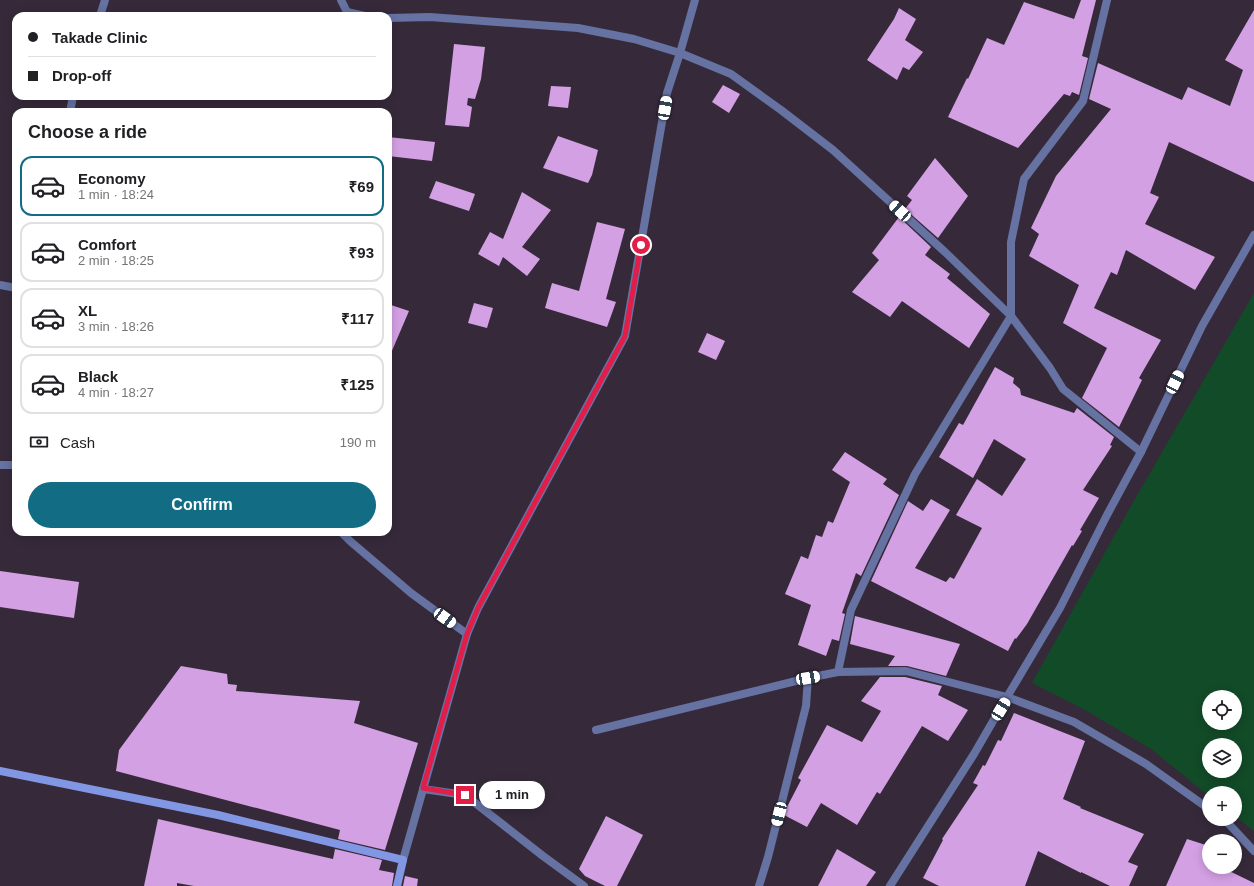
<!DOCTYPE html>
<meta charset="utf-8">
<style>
body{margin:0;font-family:Helvetica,sans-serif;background:#f6f6f6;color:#202124;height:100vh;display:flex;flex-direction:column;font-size:15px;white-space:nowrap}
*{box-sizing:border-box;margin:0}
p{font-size:13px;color:#757577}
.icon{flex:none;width:22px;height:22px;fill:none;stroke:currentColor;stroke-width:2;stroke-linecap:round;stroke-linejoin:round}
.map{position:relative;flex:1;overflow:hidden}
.details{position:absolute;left:12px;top:108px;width:380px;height:428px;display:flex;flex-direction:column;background:#fff;border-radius:12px;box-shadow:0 2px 10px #0003}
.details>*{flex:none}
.hud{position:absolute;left:12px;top:12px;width:380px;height:88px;border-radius:12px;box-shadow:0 2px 10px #0003;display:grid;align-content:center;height:88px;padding:0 16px;background:#fff}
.controls{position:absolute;left:1202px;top:690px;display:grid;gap:8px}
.controls a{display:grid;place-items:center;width:40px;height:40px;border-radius:50%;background:#fff;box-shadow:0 2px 10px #0003;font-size:20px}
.end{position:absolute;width:18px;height:18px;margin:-9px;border:5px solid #e11d48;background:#fff;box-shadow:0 0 0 2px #fff}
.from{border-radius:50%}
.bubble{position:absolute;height:28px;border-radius:14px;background:#fff;box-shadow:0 2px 10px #0003;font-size:13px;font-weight:600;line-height:28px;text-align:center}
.car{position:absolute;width:12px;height:24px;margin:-12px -6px;border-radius:5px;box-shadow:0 0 3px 1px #0007;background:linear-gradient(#fff 24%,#345 0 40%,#fff 0 76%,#345 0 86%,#fff 0)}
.hud b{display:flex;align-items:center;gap:14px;height:38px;font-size:15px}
.hud b+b{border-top:1px solid #e0e0e0}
.hud i{width:10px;height:10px;background:#202124}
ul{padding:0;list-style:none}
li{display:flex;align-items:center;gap:12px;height:60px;margin:0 8px 6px;padding:0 8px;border:2px solid #e0e0e0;border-radius:12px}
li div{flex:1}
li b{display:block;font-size:15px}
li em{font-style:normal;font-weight:600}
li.active{border-color:#126d84}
li>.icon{width:36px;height:36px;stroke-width:1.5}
h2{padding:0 16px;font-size:18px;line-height:48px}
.pay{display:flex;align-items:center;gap:10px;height:44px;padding:0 16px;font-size:15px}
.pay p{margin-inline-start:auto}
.button{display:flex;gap:8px;margin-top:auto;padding:8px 16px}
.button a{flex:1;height:46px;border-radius:24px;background:#126d84;color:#fff;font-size:16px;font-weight:600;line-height:46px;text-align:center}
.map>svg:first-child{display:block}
.green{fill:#124b28;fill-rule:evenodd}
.building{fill:#d4a0e4}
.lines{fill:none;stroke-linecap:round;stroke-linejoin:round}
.street{stroke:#6572a2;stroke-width:8}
.secondary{stroke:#8297e4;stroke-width:8}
.route{stroke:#e11d48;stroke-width:5}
</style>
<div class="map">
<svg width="1254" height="886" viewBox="0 0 1254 886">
<rect width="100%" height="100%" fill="#362a3a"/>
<path class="green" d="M1254 293V831L1235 816V793H1209V796L1151 749 1085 710 1032 683 1131 506ZM1209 697H1235V723H1209ZM1209 745H1235V771H1209Z"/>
<g class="building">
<path d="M1081 0H1096L1082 56 1088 58 1079 95 1072 92 1070 96 1064 94 1018 148 948 117 967 78 968 79 987 38 1004 45 1024 2 1074 19Z"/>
<path d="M899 8 916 19 905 40 923 52 909 70 903 67 897 80 867 60 894 19Z"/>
<path d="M1254 10V182L1169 142 1150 193 1159 197 1145 224 1215 257 1195 290 1126 250 1117 275 1111 272 1094 308 1161 340 1139 378 1142 380 1119 427 1082 398 1107 348 1063 323 1079 285 1029 256 1039 234 1031 228 1056 176 1111 109 1089 99 1098 63 1182 100 1188 87 1230 106 1243 70 1225 60Z"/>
<path d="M454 44 485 47 481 79 475 99 468 98 467 105 472 107 469 127 445 125Z"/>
<path d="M723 85 740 94 729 113 712 102Z"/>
<path d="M551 86 571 87 568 108 548 106Z"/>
<path d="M558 136 598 150 592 175 588 183 543 168Z"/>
<path d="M388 137 435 142 432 161 388 156Z"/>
<path d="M935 158 968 196 938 238 905 209 912 200 907 196Z"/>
<path d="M436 181 475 194 469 211 429 198Z"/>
<path d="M522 192 551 210 522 247 540 259 527 276 503 257 499 266 478 254 490 232 503 239Z"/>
<path d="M899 217 931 247 925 255 950 274 947 278 990 314 969 348 902 301 890 317 852 292 879 260 872 253Z"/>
<path d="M597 222 625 229 606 299 616 302 607 327 545 308 552 283 579 291Z"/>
<path d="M474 303 493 308 487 328 468 323Z"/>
<path d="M388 304 409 311 388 360Z"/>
<path d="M707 333 725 341 716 360 698 352Z"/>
<path d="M995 367 1014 378 1013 383 1020 389 1021 395 1074 413 1077 408 1114 437 1110 445 1112 446 1083 490 1099 498 1080 530 1082 531 1073 546 1072 545 1027 624 1016 639 1015 638 1008 651 871 581 908 501 923 511 931 499 950 510 915 568 946 582 950 577 954 579 982 528 956 515 977 479 1002 496 1026 459 994 439 973 478 939 457 959 423 963 425Z"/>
<path d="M845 452 887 479 883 484 899 495 861 576 856 573 842 613 845 614 839 641 832 639 826 656 798 645 811 605 785 594 801 556 808 559 816 535 822 537 828 521 833 523 850 482 832 470Z"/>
<path d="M0 571 79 582 74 618 0 607Z"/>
<path d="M855 616 960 644 946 676 907 666H888L895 656 850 644Z"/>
<path d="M181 666 227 674 228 684 237 685 236 691 360 701 354 723 418 743 385 850 338 839 340 830 116 771 119 750Z"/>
<path d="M880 677H905L942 686 938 695 968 710 948 741 922 726 880 794 877 792 857 825 821 803 807 827 784 815 786 809 801 780 798 778 827 725 862 742 881 711 861 701Z"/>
<path d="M1014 713 1085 741 1063 799 1081 807 1080 808 1144 834 1128 862 1138 866 1129 886H1110L1081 872V873L1038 851 1025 886H939L923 878 943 840 942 839 978 785 973 783 983 765 985 766 998 740 1001 741Z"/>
<path d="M606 816 643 835 617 886H605L585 876 579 869Z"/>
<path d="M158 819 333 859 335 849 382 860 379 870 394 873 392 886H194L177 883V886H144Z"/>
<path d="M1187 839 1209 846V867H1221L1254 883V886H1166Z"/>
<path d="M837 849 876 872 866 886H818Z"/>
<path d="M405 876 418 879 417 886H403Z"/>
</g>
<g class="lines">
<g class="street">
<path d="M341 0 347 12 365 16"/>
<path d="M100 16 105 0"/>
<path d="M388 18 430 17 578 28 634 39 680 53 731 74 781 110 833 150 945 252 1011 316 1050 368 1063 389 1141 452"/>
<path d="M70 112 73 96"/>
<path d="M0 285 16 288"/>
<path d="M0 465H16"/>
<path d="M341 532 350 541 411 593 467 634"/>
<path d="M838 672 851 610 915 474 1011 316V242L1024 179 1083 101 1107 0"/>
<path d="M596 730 808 678 838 672 906 671 1007 697 1060 608 1107 515 1141 452 1202 326 1254 235"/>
<path d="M423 789 465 795 543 856 584 886"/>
<path d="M1223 819 1227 822 1254 851"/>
<path d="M403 860 467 634 478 608 625 336 667 93 680 53 695 0"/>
<path d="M759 886 768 857 806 706 808 678"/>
<path d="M890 886 974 754 1007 697 1074 722 1146 764 1209 809"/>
</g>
<path class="secondary" d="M0 771 218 815 403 860 397 886"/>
</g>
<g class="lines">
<path class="route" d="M465 795 423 788 467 634 478 608 625 336 641 245"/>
</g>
</svg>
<div class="controls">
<a><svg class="icon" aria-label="locate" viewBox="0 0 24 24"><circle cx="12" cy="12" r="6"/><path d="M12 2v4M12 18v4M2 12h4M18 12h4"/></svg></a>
<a><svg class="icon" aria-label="layers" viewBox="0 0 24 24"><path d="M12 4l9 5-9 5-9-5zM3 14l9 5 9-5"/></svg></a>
<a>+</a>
<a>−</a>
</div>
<i class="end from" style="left:641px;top:245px"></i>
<i class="end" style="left:465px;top:795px"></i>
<div class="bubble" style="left:479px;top:781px;width:66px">1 min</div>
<i class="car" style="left:665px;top:108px;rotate:10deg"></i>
<i class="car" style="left:900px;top:211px;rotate:312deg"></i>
<i class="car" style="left:1175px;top:382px;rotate:26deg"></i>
<i class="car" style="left:445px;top:618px;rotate:126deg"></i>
<i class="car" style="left:808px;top:678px;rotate:80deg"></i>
<i class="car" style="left:1001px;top:709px;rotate:31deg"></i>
<i class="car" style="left:779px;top:814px;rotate:194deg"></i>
<div class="hud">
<b><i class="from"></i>Takade Clinic</b>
<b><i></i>Drop-off</b>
</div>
<section class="details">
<h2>Choose a ride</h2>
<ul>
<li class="active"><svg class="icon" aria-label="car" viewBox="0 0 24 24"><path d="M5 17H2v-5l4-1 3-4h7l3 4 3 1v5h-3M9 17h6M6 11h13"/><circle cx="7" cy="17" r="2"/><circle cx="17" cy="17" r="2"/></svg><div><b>Economy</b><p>1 min · 18:24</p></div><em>₹69</em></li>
<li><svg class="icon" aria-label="car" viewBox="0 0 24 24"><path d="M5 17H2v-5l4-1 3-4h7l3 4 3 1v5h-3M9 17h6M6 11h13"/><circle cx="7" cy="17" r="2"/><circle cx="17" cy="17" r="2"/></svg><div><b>Comfort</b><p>2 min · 18:25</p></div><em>₹93</em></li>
<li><svg class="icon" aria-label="car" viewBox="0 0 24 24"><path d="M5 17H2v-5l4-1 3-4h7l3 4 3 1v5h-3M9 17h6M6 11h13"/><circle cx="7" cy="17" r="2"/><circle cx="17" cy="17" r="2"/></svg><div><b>XL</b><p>3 min · 18:26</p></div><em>₹117</em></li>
<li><svg class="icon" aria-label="car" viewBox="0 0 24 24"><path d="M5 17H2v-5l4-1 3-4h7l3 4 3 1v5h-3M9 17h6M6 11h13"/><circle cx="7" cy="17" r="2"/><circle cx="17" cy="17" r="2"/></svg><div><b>Black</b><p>4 min · 18:27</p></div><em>₹125</em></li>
</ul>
<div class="pay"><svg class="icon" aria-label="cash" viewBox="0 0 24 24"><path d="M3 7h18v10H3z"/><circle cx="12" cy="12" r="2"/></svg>Cash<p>190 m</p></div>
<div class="button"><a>Confirm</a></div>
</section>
</div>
